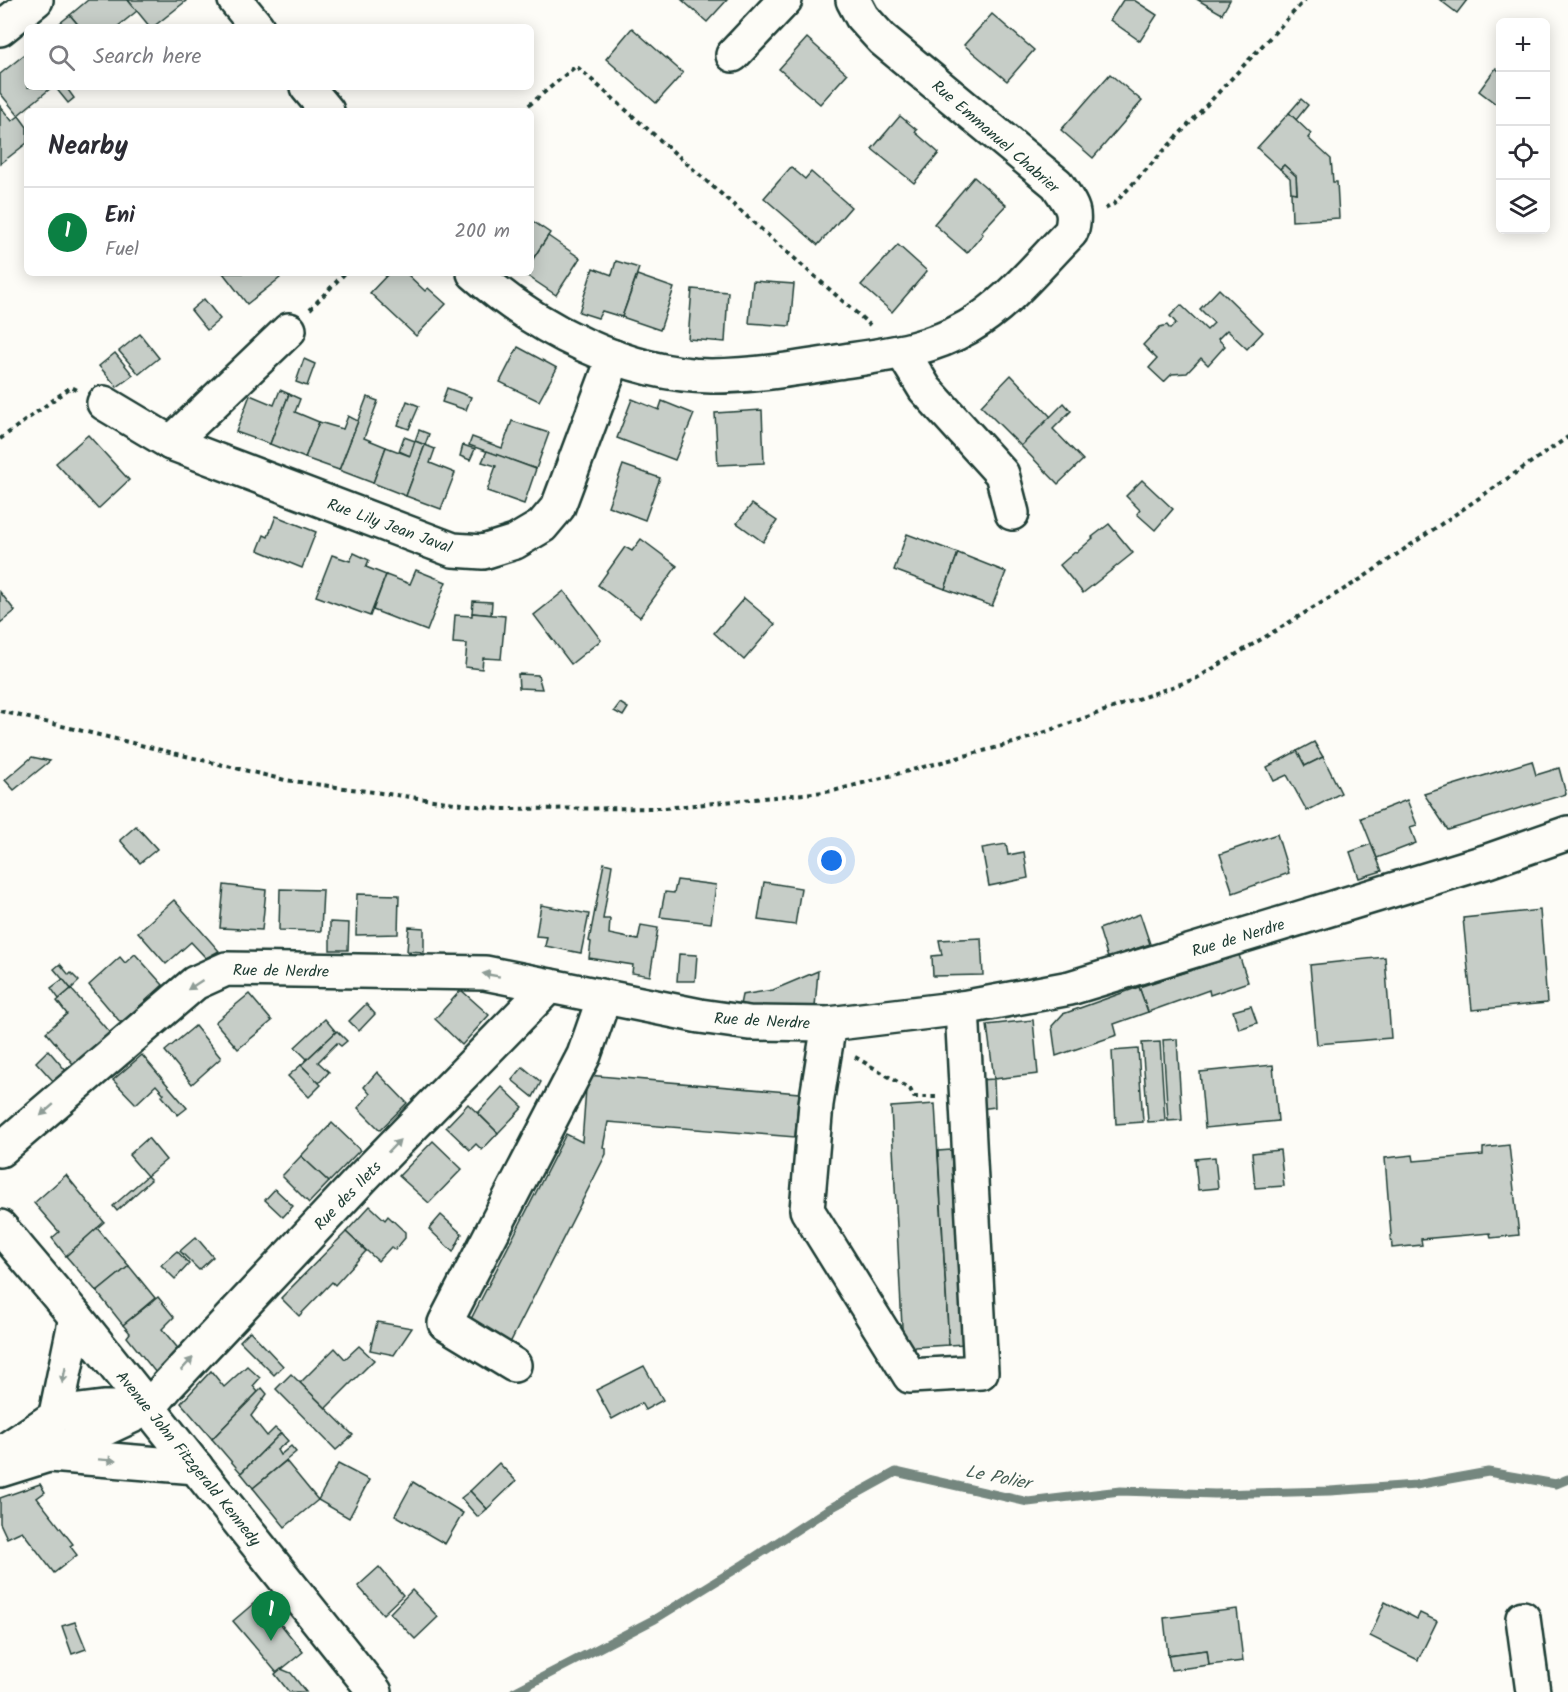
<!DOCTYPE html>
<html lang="en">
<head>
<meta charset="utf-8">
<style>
  body { margin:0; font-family:Kalam,sans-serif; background:#f7f7f7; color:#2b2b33 }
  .controls { position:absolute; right:18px; top:18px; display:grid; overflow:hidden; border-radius:9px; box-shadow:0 3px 15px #0003 }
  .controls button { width:54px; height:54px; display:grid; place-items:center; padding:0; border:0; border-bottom:2px solid #e1e1e2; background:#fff; color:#2b2b33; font:30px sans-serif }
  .you { position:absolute; left:832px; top:861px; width:21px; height:21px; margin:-15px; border:4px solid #fff; border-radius:50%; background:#1a73e8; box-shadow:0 0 0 9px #1a73e833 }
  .badge { display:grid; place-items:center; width:39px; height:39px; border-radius:50%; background:#0b8043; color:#fff; font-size:20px; font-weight:700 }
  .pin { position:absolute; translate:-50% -50px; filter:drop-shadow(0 2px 3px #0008) }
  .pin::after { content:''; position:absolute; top:32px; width:21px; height:18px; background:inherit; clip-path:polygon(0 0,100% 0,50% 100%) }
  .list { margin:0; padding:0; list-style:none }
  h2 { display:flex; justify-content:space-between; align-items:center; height:78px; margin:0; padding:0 24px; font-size:26px }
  h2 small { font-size:20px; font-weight:400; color:#7c7c81 }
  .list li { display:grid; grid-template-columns:39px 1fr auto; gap:18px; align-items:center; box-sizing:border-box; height:90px; padding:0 24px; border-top:2px solid #e1e1e2 }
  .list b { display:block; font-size:22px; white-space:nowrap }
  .list p { margin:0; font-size:20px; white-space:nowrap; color:#7c7c81 }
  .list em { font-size:20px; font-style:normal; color:#7c7c81 }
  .icon { flex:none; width:33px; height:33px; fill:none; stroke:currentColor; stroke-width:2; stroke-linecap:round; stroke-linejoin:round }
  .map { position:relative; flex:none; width:1568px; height:1692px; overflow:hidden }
  .search { position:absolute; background:#fff; box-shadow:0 3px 15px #0003; left:24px; top:24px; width:510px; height:66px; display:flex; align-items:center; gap:15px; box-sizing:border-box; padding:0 21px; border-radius:9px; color:#7c7c81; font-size:22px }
  .panel { position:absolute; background:#fff; box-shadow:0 3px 15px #0003; left:24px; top:108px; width:510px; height:168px; border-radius:9px }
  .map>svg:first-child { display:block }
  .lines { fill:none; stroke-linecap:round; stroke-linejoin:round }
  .stream { stroke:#75877f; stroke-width:9 }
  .building { fill:#c6cdc7; stroke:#1f3d34; stroke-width:1.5 }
  .minor-casing { stroke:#1f3d34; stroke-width:38 }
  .major-casing { stroke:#1f3d34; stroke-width:38 }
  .path { stroke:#1f3d34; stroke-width:4; stroke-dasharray:4.5 4.5; stroke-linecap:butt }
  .minor { stroke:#fdfcf7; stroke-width:33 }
  .major { stroke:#fdfcf7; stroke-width:33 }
  .oneway { fill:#8e9c96 }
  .labels { text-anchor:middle; stroke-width:4.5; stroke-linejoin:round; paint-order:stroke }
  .street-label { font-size:16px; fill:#1f3d34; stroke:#fdfcf7 }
  .water-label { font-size:18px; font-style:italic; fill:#435c53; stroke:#fdfcf7 }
</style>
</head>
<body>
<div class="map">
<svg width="1568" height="1692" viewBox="0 0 1568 1692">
  <rect width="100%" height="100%" fill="#fdfcf7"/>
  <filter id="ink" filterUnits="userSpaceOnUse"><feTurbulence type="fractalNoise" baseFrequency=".0167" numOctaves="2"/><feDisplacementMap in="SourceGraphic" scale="12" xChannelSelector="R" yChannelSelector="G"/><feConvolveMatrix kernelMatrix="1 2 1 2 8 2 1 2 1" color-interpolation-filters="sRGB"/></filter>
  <g filter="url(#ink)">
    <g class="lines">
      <polyline class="stream" points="514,1692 655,1619 744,1564 827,1510 896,1472 1028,1502 1120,1491 1215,1494 1330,1491 1416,1485 1488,1472 1556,1484 1568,1479"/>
    </g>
    <g class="building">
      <polygon points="88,0 128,0 137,11 117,27 80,27 70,15"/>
      <polygon points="128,0 185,0 186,1 153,27 150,27"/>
      <polygon points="682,0 727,0 707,22"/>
      <polygon points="1123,0 1134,0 1157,15 1140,41 1110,20"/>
      <polygon points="1198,0 1230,0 1222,14"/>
      <polygon points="1440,0 1467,0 1457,13"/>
      <polygon points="992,14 1034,50 1007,81 964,45"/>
      <polygon points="70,15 80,27 55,27"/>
      <polygon points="632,28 683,73 656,103 606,59"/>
      <polygon points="807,38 847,74 820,104 779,69"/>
      <polygon points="24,55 27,58 27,87 51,88 18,115 0,93 0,74"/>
      <polygon points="1496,68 1500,72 1500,107 1479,91"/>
      <polygon points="1110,74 1142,101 1093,158 1061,130"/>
      <polygon points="55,87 66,87 74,98 68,103"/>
      <polygon points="1301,99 1308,105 1296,120 1289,113"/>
      <polygon points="0,106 12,121 19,116 27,127 27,143 0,164"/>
      <polygon points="1289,113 1311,134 1308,138 1331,159 1333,182 1337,182 1339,218 1292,221 1291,192 1297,193 1296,176 1284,165 1280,169 1257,148"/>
      <polygon points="900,116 917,130 915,132 939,153 914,183 872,149"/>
      <polygon points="1284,165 1296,176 1297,193 1291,192 1290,178 1280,169"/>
      <polygon points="791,167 805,179 811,172 851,207 818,245 764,198"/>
      <polygon points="974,177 1006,205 981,232 983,234 967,253 934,224"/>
      <polygon points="531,220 550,233 531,262"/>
      <polygon points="548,236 580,258 556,295 523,273 531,273 531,262"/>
      <polygon points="898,245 927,271 892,312 861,285"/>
      <polygon points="616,261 639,268 622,317 602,311 598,318 579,312 593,268 612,275"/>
      <polygon points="223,273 276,273 280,278 247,304"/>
      <polygon points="389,273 406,273 425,291 428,288 446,304 416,336 370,293"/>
      <polygon points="637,275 674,288 660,330 622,317"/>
      <polygon points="753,281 794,284 790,326 749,323"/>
      <polygon points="692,289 728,292 725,342 688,339"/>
      <polygon points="1219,289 1263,332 1247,349 1227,330 1218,339 1225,346 1208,365 1201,358 1187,373 1172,374 1164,382 1149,368 1157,359 1143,345 1160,327 1167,325 1170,329 1176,323 1170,316 1181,305 1207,330 1214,323 1200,309"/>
      <polygon points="204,299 220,319 207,330 191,310"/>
      <polygon points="140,334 159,358 139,374 119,351"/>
      <polygon points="518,347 557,368 539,401 500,382"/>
      <polygon points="115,353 133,375 117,387 99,366"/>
      <polygon points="304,359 315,364 307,386 296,382"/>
      <polygon points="1011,375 1051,417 1021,446 981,406"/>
      <polygon points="447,388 471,397 466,410 442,402"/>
      <polygon points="280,390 289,394 270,444 236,432 250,395 274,405"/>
      <polygon points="289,394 300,399 295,412 319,422 305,458 270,444"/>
      <polygon points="367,397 378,401 364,438 386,447 373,483 339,470"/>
      <polygon points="632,399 659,410 662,401 694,414 675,460 617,438"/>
      <polygon points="407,401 419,406 409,429 398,425"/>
      <polygon points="1064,403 1071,411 1053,429 1083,460 1058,484 1021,446"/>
      <polygon points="762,410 764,463 718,465 715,413"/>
      <polygon points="348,416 358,421 339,470 305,458 319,422 343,429"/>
      <polygon points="512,421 549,433 536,469 469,445 472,437 502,448"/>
      <polygon points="419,430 429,434 425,445 415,441"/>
      <polygon points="88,435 129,480 98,509 56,463"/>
      <polygon points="404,437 415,441 410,456 399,451"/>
      <polygon points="415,441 425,445 406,496 373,483 386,447 410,456"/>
      <polygon points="425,445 435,449 430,463 455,473 441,509 406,496"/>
      <polygon points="463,445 475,449 470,460 460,456"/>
      <polygon points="487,451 536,469 524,504 487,491 496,466 482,462"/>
      <polygon points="623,465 660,478 645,520 608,506"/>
      <polygon points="1142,480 1173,509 1155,530 1137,514 1140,510 1126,496"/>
      <polygon points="752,504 777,521 763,542 737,523"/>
      <polygon points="276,516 316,532 302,568 258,550 264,535 268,537"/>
      <polygon points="1109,524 1133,553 1083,593 1060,565 1075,552 1076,553 1093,538 1092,537"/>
      <polygon points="907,534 958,553 945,589 894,570"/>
      <polygon points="641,539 677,566 640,617 598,585 625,547 632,551"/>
      <polygon points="354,553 369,560 366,567 386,575 370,616 316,596 332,555 350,561"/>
      <polygon points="958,553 1006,572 992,606 945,589"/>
      <polygon points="416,570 446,582 427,631 373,610 386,575 410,584"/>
      <polygon points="564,591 601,640 571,664 534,615"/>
      <polygon points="0,592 15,611 0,623"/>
      <polygon points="744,598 775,624 744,660 714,633"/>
      <polygon points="473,601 492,602 491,615 472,613"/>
      <polygon points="472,613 505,616 501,659 483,658 482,669 465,667 467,644 453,643 455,615 472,616"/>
      <polygon points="518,674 538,675 542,689 519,688"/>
      <polygon points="620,703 628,708 623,716 614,711"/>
      <polygon points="1314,742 1323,757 1305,766 1297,751"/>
      <polygon points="1297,751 1305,766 1323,757 1341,793 1307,811 1287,775 1274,781 1267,767"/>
      <polygon points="32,757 50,761 14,790 5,780"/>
      <polygon points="1532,761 1536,775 1559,768 1566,794 1448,830 1424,794"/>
      <polygon points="1407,800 1417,825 1410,827 1416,843 1377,858 1361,818"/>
      <polygon points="136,826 157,849 140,863 120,840"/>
      <polygon points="1277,834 1289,873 1233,893 1220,854"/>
      <polygon points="1006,844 1008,855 1024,852 1028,878 989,886 982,848"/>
      <polygon points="1371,844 1382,871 1359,878 1350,852"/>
      <polygon points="604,863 612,865 603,919 610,919 609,934 638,940 641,925 658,928 650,976 632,973 633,965 589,958 591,942 589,941"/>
      <polygon points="677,880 716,885 711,923 660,917 665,892 674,893"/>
      <polygon points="764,882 801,888 795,925 758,920"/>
      <polygon points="224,885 266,890 262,930 220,928"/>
      <polygon points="280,889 323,890 321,931 279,930"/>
      <polygon points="357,894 399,895 398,934 356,935"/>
      <polygon points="174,900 219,951 206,958 191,942 166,964 138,932"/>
      <polygon points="541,905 589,914 581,953 545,946 547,937 536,936"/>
      <polygon points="1540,910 1547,1003 1472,1010 1463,918"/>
      <polygon points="1140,914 1150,944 1108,958 1099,929"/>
      <polygon points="330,922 349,923 348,950 330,950"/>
      <polygon points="409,927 424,928 424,952 407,951"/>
      <polygon points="981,938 983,975 933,976 932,956 942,955 939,940"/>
      <polygon points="135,954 163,985 121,1023 89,985 120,957 125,963"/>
      <polygon points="679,954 697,955 695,981 677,981"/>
      <polygon points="1239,955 1248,982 1210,995 1209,990 1148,1012 1139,987"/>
      <polygon points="1385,957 1391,1038 1317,1044 1310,965"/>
      <polygon points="60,964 69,975 71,973 79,981 71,989 54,969"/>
      <polygon points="818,971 815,1007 761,1008 740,1005 742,995 773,990"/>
      <polygon points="63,979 71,989 59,999 51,988"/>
      <polygon points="1139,987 1148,1012 1114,1024 1117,1035 1056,1056 1052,1026 1063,1014"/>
      <polygon points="71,989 110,1033 74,1065 46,1032 67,1014 57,1001"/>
      <polygon points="461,990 489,1015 462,1045 435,1019"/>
      <polygon points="249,994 272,1021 238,1049 215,1022"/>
      <polygon points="366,1004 375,1014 359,1031 349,1021"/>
      <polygon points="1251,1006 1257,1023 1239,1029 1233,1011"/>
      <polygon points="325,1019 336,1032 307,1059 295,1047"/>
      <polygon points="1033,1020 1038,1074 994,1079 995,1107 979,1109 977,1080 994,1079 987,1025"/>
      <polygon points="195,1026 221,1058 192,1084 165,1051"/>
      <polygon points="337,1031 347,1041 341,1046 337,1043 318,1062 329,1072 319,1083 301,1065"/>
      <polygon points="1177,1039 1182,1120 1168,1121 1163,1040"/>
      <polygon points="1160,1042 1165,1121 1148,1122 1142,1043"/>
      <polygon points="1138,1049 1143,1122 1116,1124 1112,1051"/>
      <polygon points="48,1050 67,1072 55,1083 36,1062"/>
      <polygon points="142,1055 187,1108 178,1115 162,1096 164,1094 156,1085 136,1104 113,1080"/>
      <polygon points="301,1065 321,1085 309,1097 288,1076"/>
      <polygon points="1273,1065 1278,1121 1205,1128 1200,1072"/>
      <polygon points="523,1067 541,1082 533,1097 512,1080"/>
      <polygon points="377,1072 407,1103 380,1130 358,1108 370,1094 364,1087"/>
      <polygon points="587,1075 799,1093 795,1137 608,1122 603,1147 606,1148 606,1154 510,1343 469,1323 566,1134 582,1142"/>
      <polygon points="502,1087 523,1107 498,1133 478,1113"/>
      <polygon points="468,1104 498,1133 482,1150 476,1144 470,1150 446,1127"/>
      <polygon points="935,1104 949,1345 915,1347 915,1350 908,1350 903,1347 891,1107"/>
      <polygon points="332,1123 360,1150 329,1182 301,1156"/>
      <polygon points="148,1138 166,1160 147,1176 129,1155"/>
      <polygon points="433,1141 462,1169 429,1203 399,1176"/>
      <polygon points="1509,1145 1519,1235 1491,1238 1490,1233 1421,1239 1422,1245 1392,1248 1385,1158 1413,1155 1414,1161 1483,1155 1483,1148"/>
      <polygon points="951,1150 964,1344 949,1345 938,1151"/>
      <polygon points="1280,1150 1284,1186 1255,1188 1252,1153"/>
      <polygon points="301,1156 329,1182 309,1203 282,1176"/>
      <polygon points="1215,1157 1218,1188 1198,1190 1195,1159"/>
      <polygon points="66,1175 104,1222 66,1256 52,1238 59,1232 34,1203"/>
      <polygon points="147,1176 151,1180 117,1211 113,1206"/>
      <polygon points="275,1189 293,1206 283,1217 265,1200"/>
      <polygon points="370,1206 385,1220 388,1216 405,1232 405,1238 395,1250 391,1247 378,1261 346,1232"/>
      <polygon points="441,1215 462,1234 453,1252 429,1229"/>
      <polygon points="97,1228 129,1266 97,1292 66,1256"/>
      <polygon points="346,1232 366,1251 335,1285 332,1282 299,1316 281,1298"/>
      <polygon points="196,1237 213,1257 199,1270 180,1251"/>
      <polygon points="177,1251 189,1264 175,1279 161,1265"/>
      <polygon points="129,1266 155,1298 123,1325 97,1292"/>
      <polygon points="158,1297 174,1317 162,1329 181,1352 156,1373 127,1337 130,1333 123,1325"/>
      <polygon points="377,1322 412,1328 394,1355 370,1350"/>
      <polygon points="250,1331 283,1366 274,1375 240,1341"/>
      <polygon points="359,1346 374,1360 326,1408 300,1383 335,1348 345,1359"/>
      <polygon points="247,1366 260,1378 253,1386 258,1392 212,1439 181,1403 211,1371 224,1387"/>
      <polygon points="644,1366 663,1400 645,1410 641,1403 612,1419 596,1390"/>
      <polygon points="291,1374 353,1435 336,1450 276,1389"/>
      <polygon points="262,1388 267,1394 251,1416 267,1436 275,1428 281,1433 241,1473 212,1439"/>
      <polygon points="281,1433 288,1441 277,1450 280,1455 291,1446 296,1452 253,1488 241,1473"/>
      <polygon points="286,1461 318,1500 285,1527 253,1488"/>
      <polygon points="499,1463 516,1481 487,1509 470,1491"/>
      <polygon points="338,1464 369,1480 349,1518 318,1500"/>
      <polygon points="413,1482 463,1513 445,1544 395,1515"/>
      <polygon points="40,1484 45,1492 37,1498 73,1544 70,1546 77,1555 54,1573 22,1531 7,1538 0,1523 0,1498"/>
      <polygon points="470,1491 487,1509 478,1517 461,1498"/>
      <polygon points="379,1567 403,1595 383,1614 358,1586"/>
      <polygon points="412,1590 438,1617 415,1639 390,1613"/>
      <polygon points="260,1598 303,1652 277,1673 233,1621"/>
      <polygon points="1385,1602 1417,1619 1420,1613 1437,1621 1418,1660 1370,1636"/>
      <polygon points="1237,1609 1243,1661 1209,1665 1207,1650 1168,1655 1164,1618"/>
      <polygon points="75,1622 86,1649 72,1654 62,1626"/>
      <polygon points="1207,1650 1209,1665 1171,1670 1168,1655"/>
      <polygon points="281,1669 291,1673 306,1692 289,1692 275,1674"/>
    </g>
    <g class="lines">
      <defs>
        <g id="minor">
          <polyline points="235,0 257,27"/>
          <polyline points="0,29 36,0"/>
          <polyline points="733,55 785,0"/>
          <polyline points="307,87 327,111"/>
          <path d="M474 273C536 328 626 375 711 376 753 376 795 369 837 362 883 355 927 351 968 327 1008 304 1039 264 1071 232 1078 209 1069 203 1057 184L882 39 862 17 853 0"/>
          <polyline points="903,353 925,389 1002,474 1012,513"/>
          <polyline points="104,403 171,443 453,550 483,552 515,542 542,526 558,507 614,357"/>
          <polyline points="171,443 289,330"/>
          <polyline points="829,1024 816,1104 807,1210 910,1376 981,1372 962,1008"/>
          <polyline points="0,1150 195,983 226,969 485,973 700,1016 749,1023 829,1024 962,1008 1070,988 1488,861 1568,833"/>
          <polyline points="514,1365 445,1323 584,1055 604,998"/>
          <polyline points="56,1414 103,1408 138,1408"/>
          <polyline points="0,1454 52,1419 56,1414 76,1317"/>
          <polyline points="50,1455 196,1467"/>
          <polyline points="0,1470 48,1455 149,1408 167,1386 363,1177 549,986"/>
          <polyline points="1523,1618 1533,1692"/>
        </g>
        <polyline id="major" points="0,1227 76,1317 375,1692"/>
      </defs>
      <use href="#minor" class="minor-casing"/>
      <use href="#major" class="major-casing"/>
      <g class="path">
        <polyline points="522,111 576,66 870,325"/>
        <polyline points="1105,209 1114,204 1305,0"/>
        <polyline points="310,309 345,273"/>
        <polyline points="0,439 71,387 77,390"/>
        <polyline points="0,711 285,780 499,809 665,808 833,791 1017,742 1197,678 1361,579 1568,437"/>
        <polyline points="855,1057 910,1089 914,1097 936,1097"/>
      </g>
      <use href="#minor" class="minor"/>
      <use href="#major" class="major"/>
    </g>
    <defs><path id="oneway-solid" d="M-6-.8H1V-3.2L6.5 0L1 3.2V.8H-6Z" transform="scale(1.5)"/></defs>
    <g class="oneway">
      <use href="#oneway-solid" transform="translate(491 975) rotate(-170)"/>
      <use href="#oneway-solid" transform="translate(195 985) rotate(147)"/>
      <use href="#oneway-solid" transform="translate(47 1110) rotate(139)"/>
      <use href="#oneway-solid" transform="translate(394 1146) rotate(-46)"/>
      <use href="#oneway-solid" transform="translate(187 1364) rotate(-47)"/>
      <use href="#oneway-solid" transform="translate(64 1375) rotate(102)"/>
      <use href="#oneway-solid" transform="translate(107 1460) rotate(4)"/>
    </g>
  </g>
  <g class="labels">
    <g class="street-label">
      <text transform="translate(996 136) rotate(41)" y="6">Rue Emmanuel Chabrier</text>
      <text transform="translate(390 525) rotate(20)" y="6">Rue Lily Jean Javal</text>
      <text transform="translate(1238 937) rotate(-17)" y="6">Rue de Nerdre</text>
      <text transform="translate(281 970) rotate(1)" y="6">Rue de Nerdre</text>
      <text transform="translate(762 1020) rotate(3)" y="6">Rue de Nerdre</text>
      <text transform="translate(347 1195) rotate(-46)" y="6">Rue des Ilets</text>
      <text transform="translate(189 1458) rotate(51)" y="6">Avenue John Fitzgerald Kennedy</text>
    </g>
    <g class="water-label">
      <text transform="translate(998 1477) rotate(11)" y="6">Le Polier</text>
    </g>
  </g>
</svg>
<div class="controls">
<button>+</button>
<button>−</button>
<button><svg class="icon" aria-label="locate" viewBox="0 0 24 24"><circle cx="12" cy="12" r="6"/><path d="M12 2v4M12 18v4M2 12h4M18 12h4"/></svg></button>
<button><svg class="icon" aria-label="layers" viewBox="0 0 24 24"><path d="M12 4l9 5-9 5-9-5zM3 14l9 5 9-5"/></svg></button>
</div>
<div class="you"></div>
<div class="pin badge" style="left:271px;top:1641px">1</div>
<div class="search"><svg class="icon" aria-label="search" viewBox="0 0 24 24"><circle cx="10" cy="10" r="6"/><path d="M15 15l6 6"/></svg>Search here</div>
<section class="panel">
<h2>Nearby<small></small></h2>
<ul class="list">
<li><span class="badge">1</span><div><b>Eni</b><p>Fuel</p></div><em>200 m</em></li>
</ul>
</section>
</div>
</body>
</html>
